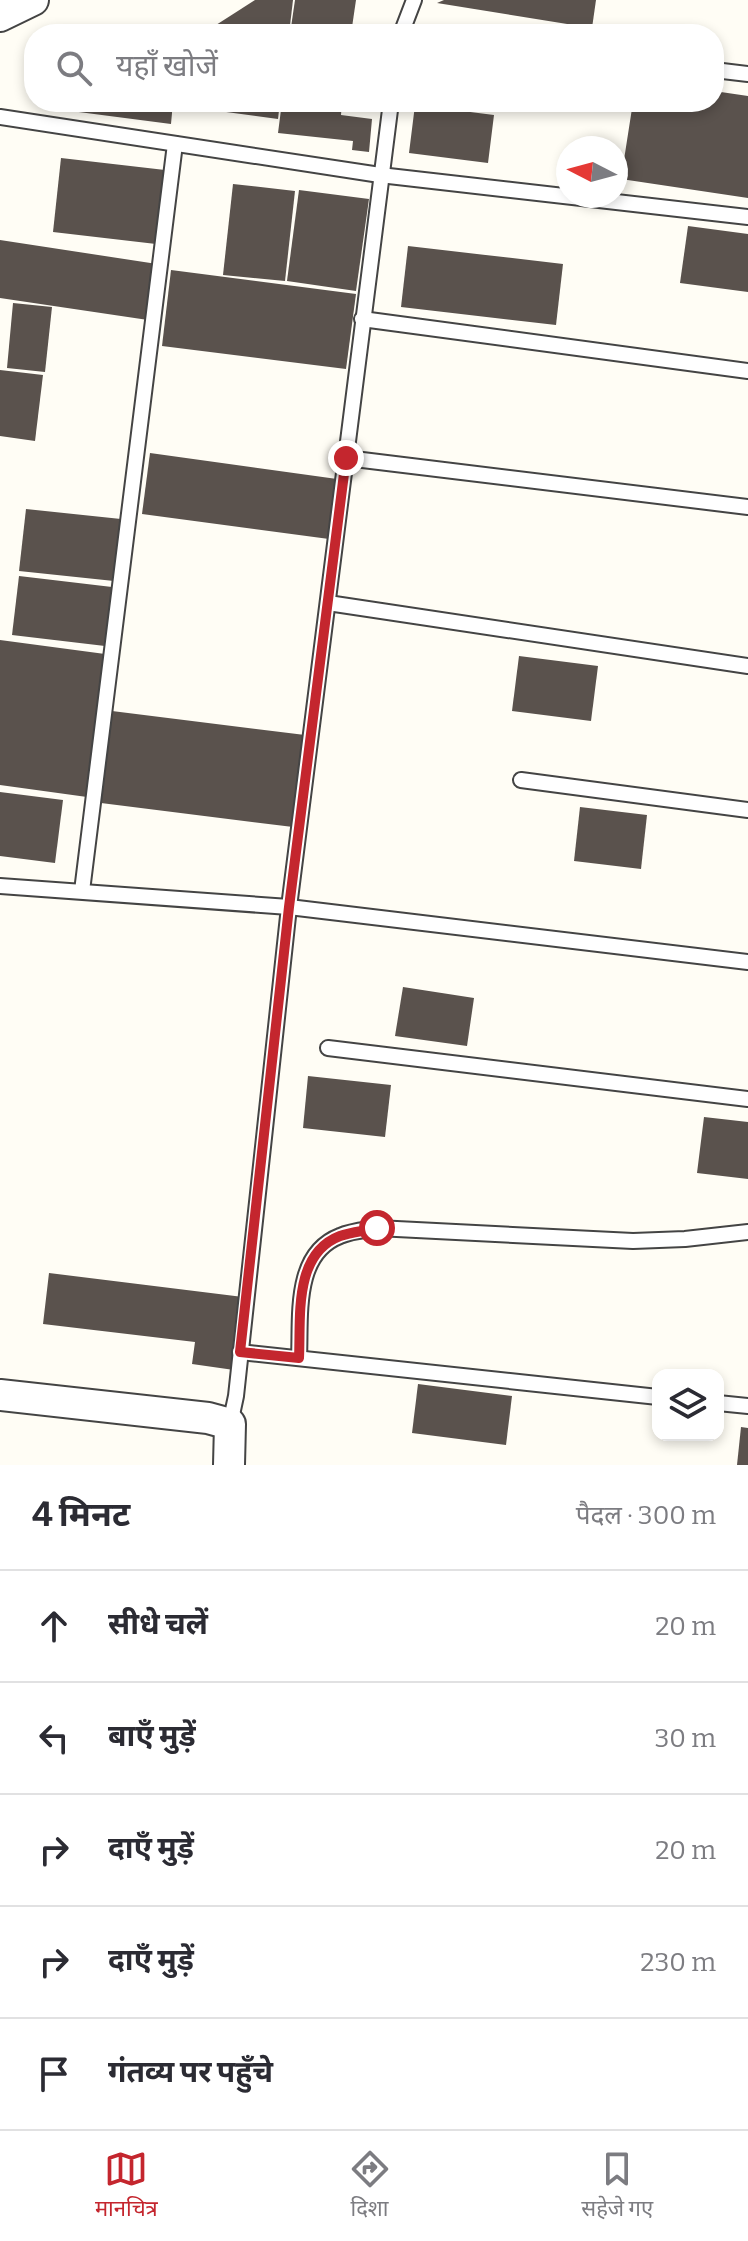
<!DOCTYPE html>
<html lang="hi">
<head>
<meta charset="utf-8">
<style>
  body { margin:0; font-family:Bitter,"Noto Sans Devanagari",serif; background:#f2f2f3; color:#2b2b33 }
  .controls { position:absolute; right:24px; bottom:24px; display:grid; overflow:hidden; border-radius:16px; box-shadow:0 4px 12px #0003 }
  .controls button { width:72px; height:72px; display:grid; place-items:center; padding:0; border:0; border-bottom:2px solid #e1e1e2; background:#fff; color:#2b2b33; font:40px sans-serif }
  .compass { position:absolute; left:556px; top:136px; width:72px; height:72px; border-radius:50%; background:#fff; box-shadow:0 4px 12px #0003; rotate:276deg }
  .stop { position:absolute; width:24px; height:24px; margin:-18px; border:6px solid #c4262e; border-radius:50%; background:#fff }
  .stop.end { background:#c4262e; border-color:#fff; box-shadow:0 2px 8px #0008 }
  .list { margin:0; padding:0; list-style:none }
  h2 { display:flex; justify-content:space-between; align-items:center; height:104px; margin:0; padding:0 32px; font-size:34px }
  h2 small { font-size:26px; font-weight:400; color:#7c7c81 }
  .list li { display:grid; grid-template-columns:52px 1fr auto; gap:24px; align-items:center; box-sizing:border-box; height:112px; padding:0 32px; border-top:2px solid #e1e1e2 }
  .list b { display:block; font-size:30px; white-space:nowrap }
  .list em { font-size:26px; font-style:normal; color:#7c7c81 }
  .icon { flex:none; width:44px; height:44px; fill:none; stroke:currentColor; stroke-width:2; stroke-linecap:round; stroke-linejoin:round }
  .map { position:relative; flex:none; width:748px; height:1465px; overflow:hidden }
  .search { position:absolute; background:#fff; box-shadow:0 4px 12px #0003; left:24px; right:24px; top:24px; height:88px; display:flex; align-items:center; gap:20px; box-sizing:border-box; padding:0 28px; border-radius:32px; color:#7c7c81; font-size:30px }
  .sheet { height:664px; background:#fff }
  nav { display:flex; justify-content:space-around; align-items:center; box-sizing:border-box; height:112px; border-top:2px solid #e1e1e2; background:#fff; font-size:22px; color:#7c7c81 }
  nav a { display:grid; justify-items:center; gap:4px }
  nav .on { color:#c4262e }
  .map>svg:first-child { display:block }
  .building { fill:#5a524d }
  .lines { fill:none; stroke-linecap:round; stroke-linejoin:round }
  .service-casing { stroke:#444; stroke-width:18 }
  .minor-casing { stroke:#444; stroke-width:34 }
  .service { stroke:#fff; stroke-width:14 }
  .minor { stroke:#fff; stroke-width:30 }
  .route { stroke:#c4262e; stroke-width:10 }
</style>
</head>
<body>
<div class="map">
<svg width="748" height="1465" viewBox="0 0 748 1465">
  <rect width="100%" height="100%" fill="#fffdf5"/>
  <g class="building">
    <polygon points="255,0 293,0 289,34 202,34"/>
    <polygon points="295,0 356,0 351,34 290,34"/>
    <polygon points="444,0 596,0 592,28 437,3"/>
    <polygon points="714,91 748,96 748,198 621,179 633,102 714,102"/>
    <polygon points="68,102 173,102 171,124 71,111"/>
    <polygon points="175,102 280,102 278,119 174,105"/>
    <polygon points="282,102 342,102 341,115 372,119 369,152 352,150 353,141 278,133"/>
    <polygon points="428,102 499,102 498,112"/>
    <polygon points="415,105 494,115 488,163 409,153"/>
    <polygon points="61,158 165,170 156,244 53,232"/>
    <polygon points="233,184 295,191 285,281 223,275"/>
    <polygon points="299,190 369,199 356,291 287,281"/>
    <polygon points="688,226 748,234 748,292 680,283"/>
    <polygon points="0,240 157,264 148,320 0,298"/>
    <polygon points="408,246 563,264 556,325 401,307"/>
    <polygon points="171,270 356,294 346,369 162,346"/>
    <polygon points="13,303 52,307 45,372 7,368"/>
    <polygon points="0,370 43,375 35,441 0,436"/>
    <polygon points="150,453 337,479 329,539 142,514"/>
    <polygon points="26,509 121,519 114,581 19,571"/>
    <polygon points="19,576 112,587 105,646 12,635"/>
    <polygon points="0,640 105,654 87,797 0,785"/>
    <polygon points="519,656 598,666 591,721 512,711"/>
    <polygon points="112,711 305,735 293,827 101,803"/>
    <polygon points="0,792 63,800 55,863 0,856"/>
    <polygon points="580,807 647,815 641,869 574,861"/>
    <polygon points="403,987 474,998 467,1046 395,1036"/>
    <polygon points="308,1076 391,1085 385,1137 303,1128"/>
    <polygon points="704,1117 748,1122 748,1179 697,1173"/>
    <polygon points="49,1273 243,1297 234,1370 192,1364 195,1342 43,1324"/>
    <polygon points="418,1384 512,1396 506,1445 412,1433"/>
    <polygon points="741,1427 748,1428 748,1465 737,1465"/>
  </g>
  <g class="lines">
    <defs>
      <g id="service">
        <polyline points="401,34 414,0"/>
        <polyline points="714,70 748,74"/>
        <polyline points="0,117 380,175 748,217"/>
        <polyline points="362,319 748,371"/>
        <polyline points="346,458 748,507"/>
        <polyline points="328,603 748,666"/>
        <polyline points="521,780 748,810"/>
        <polyline points="0,886 289,907 748,962"/>
        <polyline points="82,891 175,144"/>
        <polyline points="328,1048 748,1099"/>
        <polyline points="240,1352 658,1397"/>
        <path d="M299 1358C301 1317 293 1254 340 1236 351 1231 365 1230 377 1228L633 1241 685 1239 748 1232"/>
        <polyline points="718,1403 748,1406"/>
        <polyline points="230,1424 236,1396 289,907 391,102"/>
      </g>
      <g id="minor">
        <polyline points="0,16 33,0"/>
        <polyline points="0,1395 208,1418 230,1424 229,1465"/>
      </g>
    </defs>
    <use href="#service" class="service-casing"/>
    <use href="#minor" class="minor-casing"/>
    <use href="#service" class="service"/>
    <use href="#minor" class="minor"/>
  </g>
  <g class="lines">
    <path class="route" d="M346 458 289 907 240 1352 299 1358C301 1317 293 1254 340 1236 351 1232 365 1231 377 1228"/>
  </g>
</svg>
<div class="controls">
<button><svg class="icon" aria-label="layers" viewBox="0 0 24 24"><path d="M12 4l9 5-9 5-9-5zM3 14l9 5 9-5"/></svg></button>
</div>
<svg class="compass" viewBox="-18 -18 36 36"><path d="M0-13l5 13h-10z" fill="#e53935"/><path d="M0 13l5-13h-10z" fill="#7c7c81"/></svg>
<div class="stop" style="left:377px;top:1228px"></div>
<div class="stop end" style="left:346px;top:458px"></div>
<div class="search"><svg class="icon" aria-label="search" viewBox="0 0 24 24"><circle cx="10" cy="10" r="6"/><path d="M15 15l6 6"/></svg>यहाँ खोजें</div>
</div>
<section class="sheet">
<h2>4 मिनट<small>पैदल · 300 m</small></h2>
<ul class="list">
<li><svg class="icon" aria-label="ahead" viewBox="0 0 24 24"><path d="M12 20V5M6 11l6-6 6 6"/></svg><div><b>सीधे चलें</b></div><em>20 m</em></li>
<li><svg class="icon" aria-label="left" viewBox="0 0 24 24"><path d="M17 20v-9H6M10 6l-5 5 5 5"/></svg><div><b>बाएँ मुड़ें</b></div><em>30 m</em></li>
<li><svg class="icon" aria-label="right" viewBox="0 0 24 24"><path d="M7 20v-9h11M14 6l5 5-5 5"/></svg><div><b>दाएँ मुड़ें</b></div><em>20 m</em></li>
<li><svg class="icon" aria-label="right" viewBox="0 0 24 24"><path d="M7 20v-9h11M14 6l5 5-5 5"/></svg><div><b>दाएँ मुड़ें</b></div><em>230 m</em></li>
<li><svg class="icon" aria-label="arrive" viewBox="0 0 24 24"><path d="M6 21V4h12l-3 4 3 4H6"/></svg><div><b>गंतव्य पर पहुँचे</b></div></li>
</ul>
</section>
<nav>
<a class="on"><svg class="icon" aria-label="map" viewBox="0 0 24 24"><path d="M3 6l6-2 6 2 6-2v14l-6 2-6-2-6 2zM9 4v14M15 6v14"/></svg>मानचित्र</a>
<a><svg class="icon" aria-label="directions" viewBox="0 0 24 24"><path d="M12 3l9 9-9 9-9-9zM9 14v-3h6M13 9l2 2-2 2"/></svg>दिशा</a>
<a><svg class="icon" aria-label="saved" viewBox="0 0 24 24"><path d="M7 4h10v16l-5-4-5 4z"/></svg>सहेजे गए</a>
</nav>
</body>
</html>
